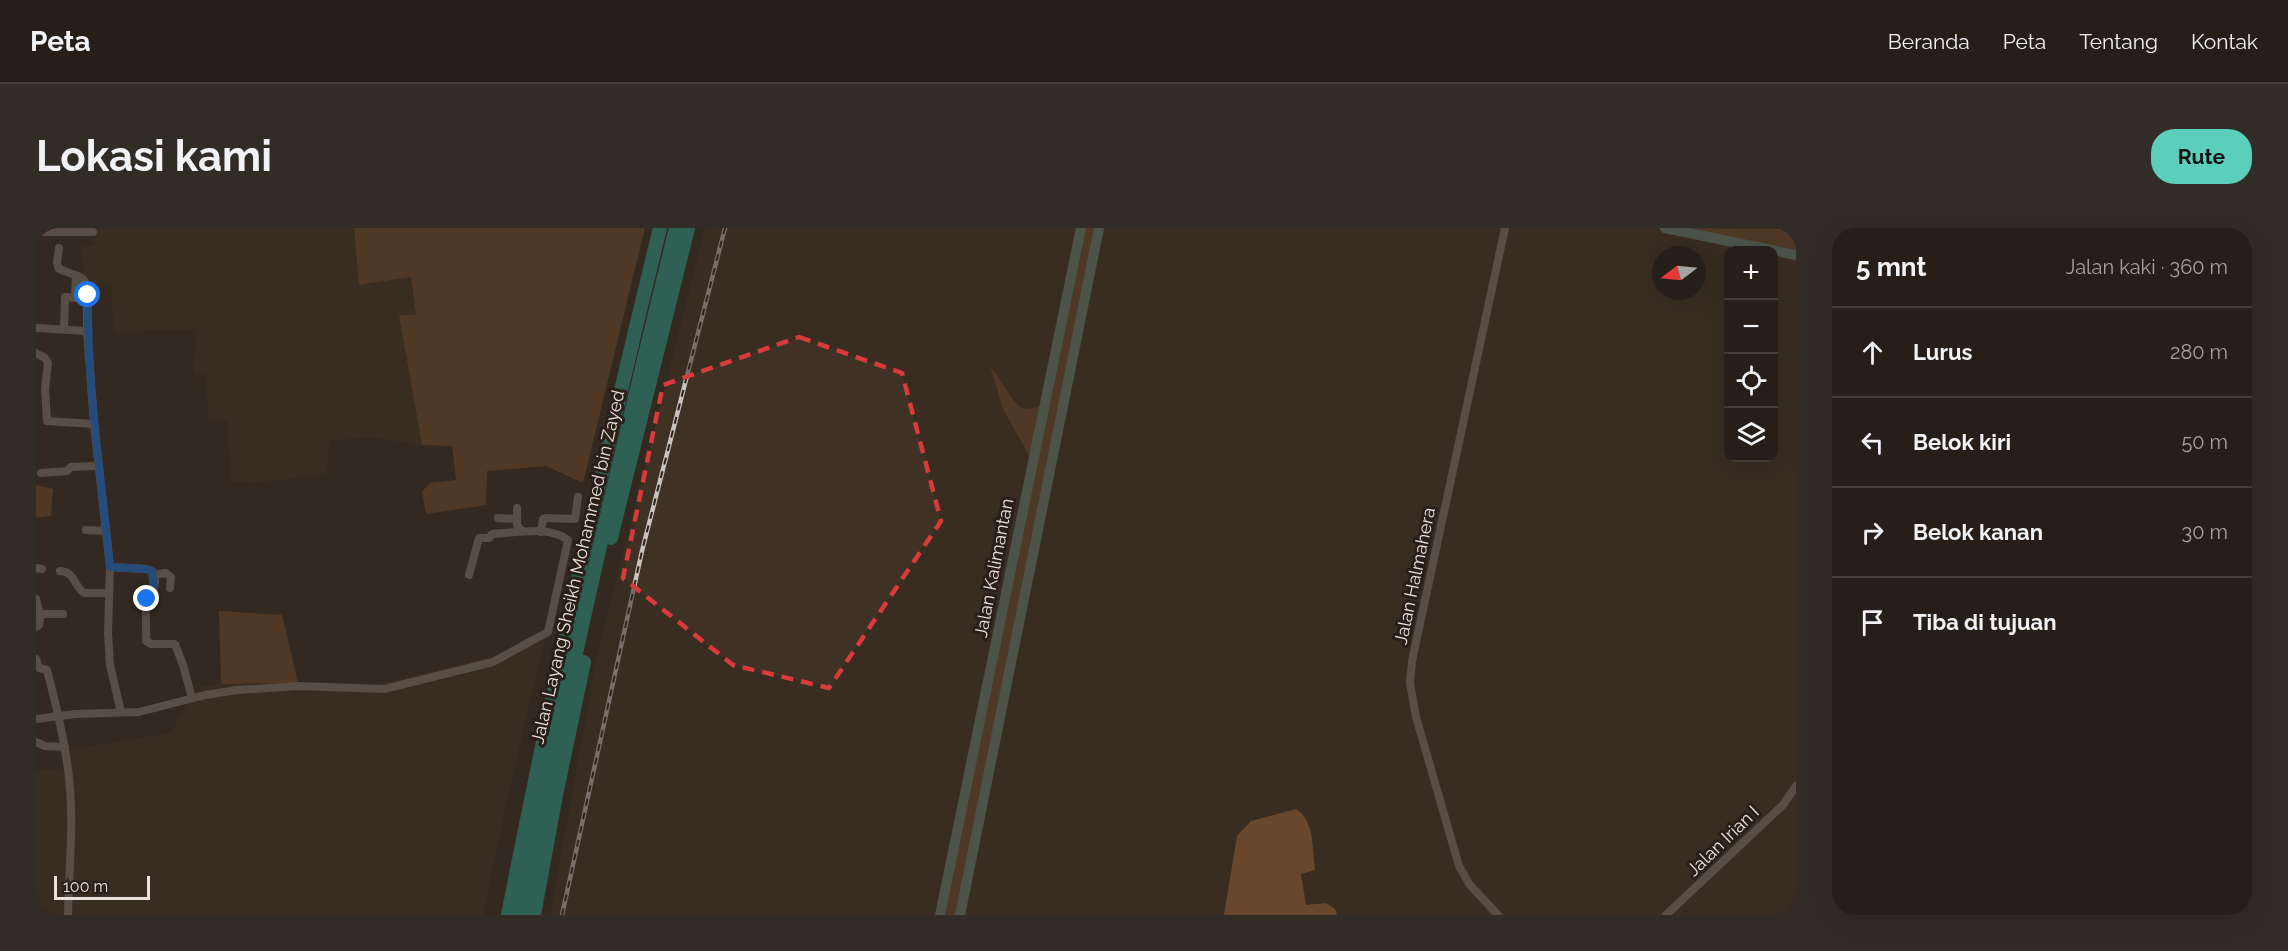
<!DOCTYPE html>
<html lang="id">
<head>
<meta charset="utf-8">
<style>
  body { margin:0; font-family:Raleway,sans-serif; background:#322c26; color:#f1f3f6 }
  .controls { position:absolute; right:18px; top:18px; display:grid; overflow:hidden; border-radius:12px; box-shadow:0 6px 24px #0002 }
  .controls button { width:54px; height:54px; display:grid; place-items:center; padding:0; border:0; border-bottom:2px solid #423d38; background:#261f19; color:#f1f3f6; font:30px sans-serif }
  .compass { position:absolute; left:1616px; top:18px; width:54px; height:54px; border-radius:50%; background:#261f19; box-shadow:0 6px 24px #0002; rotate:254deg }
  .scale { position:absolute; left:18px; bottom:15px; width:96px; box-sizing:border-box; padding-left:6px; border:3px solid #e9e2dd; border-top:0; font-size:16px; line-height:21px; white-space:nowrap; color:#e9e2dd; -webkit-text-stroke:4px #291f18; paint-order:stroke }
  .stop { position:absolute; width:18px; height:18px; margin:-14px; border:4px solid #1a73e8; border-radius:50%; background:#fff }
  .stop.end { background:#1a73e8; border-color:#fff; box-shadow:0 2px 6px #0008 }
  .list { margin:0; padding:0; list-style:none }
  h2 { display:flex; justify-content:space-between; align-items:center; height:78px; margin:0; padding:0 24px; font-size:26px }
  h2 small { font-size:20px; font-weight:400; color:#a4a2a2 }
  .list li { display:grid; grid-template-columns:39px 1fr auto; gap:18px; align-items:center; box-sizing:border-box; height:90px; padding:0 24px; border-top:2px solid #423d38 }
  .list b { display:block; font-size:22px; white-space:nowrap }
  .list em { font-size:20px; font-style:normal; color:#a4a2a2 }
  .icon { flex:none; width:33px; height:33px; fill:none; stroke:currentColor; stroke-width:2; stroke-linecap:round; stroke-linejoin:round }
  .map { position:relative; flex:none; width:1760px; height:687px; overflow:hidden; border-radius:24px }
  header { display:flex; align-items:center; gap:36px; box-sizing:border-box; height:84px; padding:0 30px; background:#261f19; border-bottom:2px solid #423d38 }
  header strong { font-size:28px }
  nav { display:flex; gap:33px; margin-inline-start:auto; font-size:21px }
  .intro { display:flex; align-items:center; justify-content:space-between; box-sizing:border-box; height:144px; padding:0 36px }
  h1 { margin:0; font-size:42px }
  .button { padding:15px 27px; border-radius:24px; background:#5bcebc; color:#111; font-size:21px; font-weight:700 }
  main { display:flex; gap:36px; padding:0 36px }
  aside { flex:1; background:#261f19; border-radius:24px; box-shadow:0 6px 24px #0002 }
  .map>svg:first-child { display:block }
  .built { fill:#403125; fill-rule:evenodd }
  .green { fill:#71492a }
  .water { fill:#a96b3c }
  .lines { fill:none; stroke-linecap:round; stroke-linejoin:round }
  .street { stroke:#877a71; stroke-width:8 }
  .secondary { stroke:#6c867b; stroke-width:10 }
  .highway { stroke:#2ca292; stroke-width:14 }
  .rail-casing { stroke:#cbc3be; stroke-width:4.5 }
  .rail { stroke:#291f18; stroke-width:2; stroke-dasharray:7; stroke-linecap:butt }
  .route { stroke:#1a73e8; stroke-width:8 }
  .marked { fill:none; stroke:#d83b3a; stroke-width:4.5; stroke-dasharray:12 8; stroke-linejoin:round }
  .labels { text-anchor:middle; stroke-width:6; stroke-linejoin:round; paint-order:stroke }
  .street-label { font-size:18px; fill:#e9e2dd; stroke:#291f18 }
</style>
</head>
<body>
<header>
<strong>Peta</strong>
<nav><a>Beranda</a><a>Peta</a><a>Tentang</a><a>Kontak</a></nav>
</header>
<div class="intro"><h1>Lokasi kami</h1><a class="button">Rute</a></div>
<main>
<div class="map">
<svg width="1760" height="687" viewBox="0 0 1760 687">
  <rect width="100%" height="100%" fill="#332921"/>
  <g class="built">
    <polygon points="59,0 318,0 323,57 375,49 380,86 363,89 386,217 333,209 294,213 290,246 218,255 195,254 191,191 173,191 169,146 157,147 161,101 78,104 75,55 50,55 45,19 59,17"/>
    <path d="M669 0H1760V687H514L561 429ZM1692 22H1738V230H1692ZM1625 27H1661V63H1625Z"/>
    <polygon points="510,406 470,576 447,687 0,687 0,542 29,541 27,523 134,505 164,459 185,456 262,455 331,459 454,429"/>
  </g>
  <g class="green">
    <polygon points="318,0 609,0 547,255 510,238 451,243 450,277 390,286 386,264 394,255 420,252 416,218 386,217 363,88 380,86 375,49 323,57"/>
    <path d="M1045 0H1063L924 687H904L996 233 967 181 954 137C959 145 965 153 970 161 982 180 986 187 1008 175Z"/>
    <polygon points="1629,0 1760,1 1760,27"/>
    <polygon points="0,257 17,261 15,288 0,290"/>
    <polygon points="183,383 246,387 262,455 185,456"/>
  </g>
  <path class="water" d="M1260 581C1279 593 1276 622 1279 642L1265 646 1270 677 1290 675 1299 681 1301 687H1188L1201 608 1215 593Z"/>
  <g class="lines">
    <g class="street">
      <polyline points="0,4 57,4"/>
      <polyline points="23,20 21,35 23,41 44,49 48,52 51,62 51,103 58,196 74,339 72,405 74,437 85,484"/>
      <polyline points="0,100 51,103"/>
      <polyline points="28,101 29,69 39,70 40,47"/>
      <polyline points="0,125 9,130 12,135 9,161 11,193 58,196"/>
      <polyline points="5,245 31,243 35,239 61,238"/>
      <polyline points="481,280 481,297 486,303"/>
      <polyline points="462,290 480,291"/>
      <polyline points="50,302 70,303"/>
      <polyline points="505,304 507,291 509,290 539,291 542,269"/>
      <path d="M74 339 110 341 116 343C123 358 117 359 112 370 108 378 111 403 110 413L115 416H139L147 437 156 470"/>
      <polyline points="0,340 6,341"/>
      <path d="M24 343C38 343 38 358 48 365H72"/>
      <polyline points="118,347 130,345 135,349 134,360"/>
      <polyline points="0,371 4,387"/>
      <polyline points="0,399 3,397 5,386 27,386"/>
      <path d="M0 431 3 440 11 442C20 477 29 513 33 550 38 595 33 641 32 687"/>
      <path d="M0 491 39 486 103 484 169 467 201 462 262 458 348 461 457 434 512 404 532 312C514 297 478 305 456 306L453 310H443L433 347"/>
      <polyline points="0,514 9,518 29,519"/>
      <polyline points="1462,687 1434,657 1423,638 1380,489 1374,455 1376,433 1469,0"/>
      <polyline points="1630,687 1747,577 1760,558"/>
    </g>
    <g class="secondary">
      <polyline points="1629,0 1760,27"/>
      <polyline points="1753,0 1760,1"/>
      <polyline points="904,687 1045,0"/>
      <polyline points="924,687 1063,0"/>
    </g>
    <g class="highway">
      <polyline points="575,310 652,0"/>
      <path d="M472 687C517 457 568 228 624 0"/>
      <path d="M486 687C530 456 584 228 640 0"/>
      <polyline points="498,687 520,567 548,434"/>
    </g>
    <defs>
      <polyline id="rail" points="526,687 606,323 689,0"/>
    </defs>
    <use href="#rail" class="rail-casing"/>
    <use href="#rail" class="rail"/>
  </g>
  <g class="lines">
    <path class="route" d="M52 67C51 158 65 248 74 339L110 341 116 343 118 362 111 371"/>
  </g>
  <path d="M0 0H1760V687H0ZM763 109 866 145 905 293 793 460 697 437 587 350 627 157Z" fill="#332921" fill-opacity=".55" fill-rule="evenodd"/>
  <path class="marked" d="M763 109 866 145 905 293 793 460 697 437 587 350 627 157Z"/>
  <g class="labels">
    <g class="street-label">
      <text transform="translate(542 339) rotate(-77)" y="6">Jalan Layang Sheikh Mohammed bin Zayed</text>
      <text transform="translate(958 340) rotate(-79)" y="6">Jalan Kalimantan</text>
      <text transform="translate(1379 348) rotate(-78)" y="6">Jalan Halmahera</text>
      <text transform="translate(1687 613) rotate(-44)" y="6">Jalan Irian I</text>
    </g>
  </g>
</svg>
<div class="controls">
<button>+</button>
<button>−</button>
<button><svg class="icon" aria-label="locate" viewBox="0 0 24 24"><circle cx="12" cy="12" r="6"/><path d="M12 2v4M12 18v4M2 12h4M18 12h4"/></svg></button>
<button><svg class="icon" aria-label="layers" viewBox="0 0 24 24"><path d="M12 4l9 5-9 5-9-5zM3 14l9 5 9-5"/></svg></button>
</div>
<svg class="compass" viewBox="-18 -18 36 36"><path d="M0-13l5 13h-10z" fill="#e53935"/><path d="M0 13l5-13h-10z" fill="#a4a2a2"/></svg>
<div class="scale">100 m</div>
<div class="stop" style="left:52px;top:67px"></div>
<div class="stop end" style="left:111px;top:371px"></div>
</div>
<aside>
<h2>5 mnt<small>Jalan kaki · 360 m</small></h2>
<ul class="list">
<li><svg class="icon" aria-label="ahead" viewBox="0 0 24 24"><path d="M12 20V5M6 11l6-6 6 6"/></svg><div><b>Lurus</b></div><em>280 m</em></li>
<li><svg class="icon" aria-label="left" viewBox="0 0 24 24"><path d="M17 20v-9H6M10 6l-5 5 5 5"/></svg><div><b>Belok kiri</b></div><em>50 m</em></li>
<li><svg class="icon" aria-label="right" viewBox="0 0 24 24"><path d="M7 20v-9h11M14 6l5 5-5 5"/></svg><div><b>Belok kanan</b></div><em>30 m</em></li>
<li><svg class="icon" aria-label="arrive" viewBox="0 0 24 24"><path d="M6 21V4h12l-3 4 3 4H6"/></svg><div><b>Tiba di tujuan</b></div></li>
</ul>
</aside>
</main>
</body>
</html>
